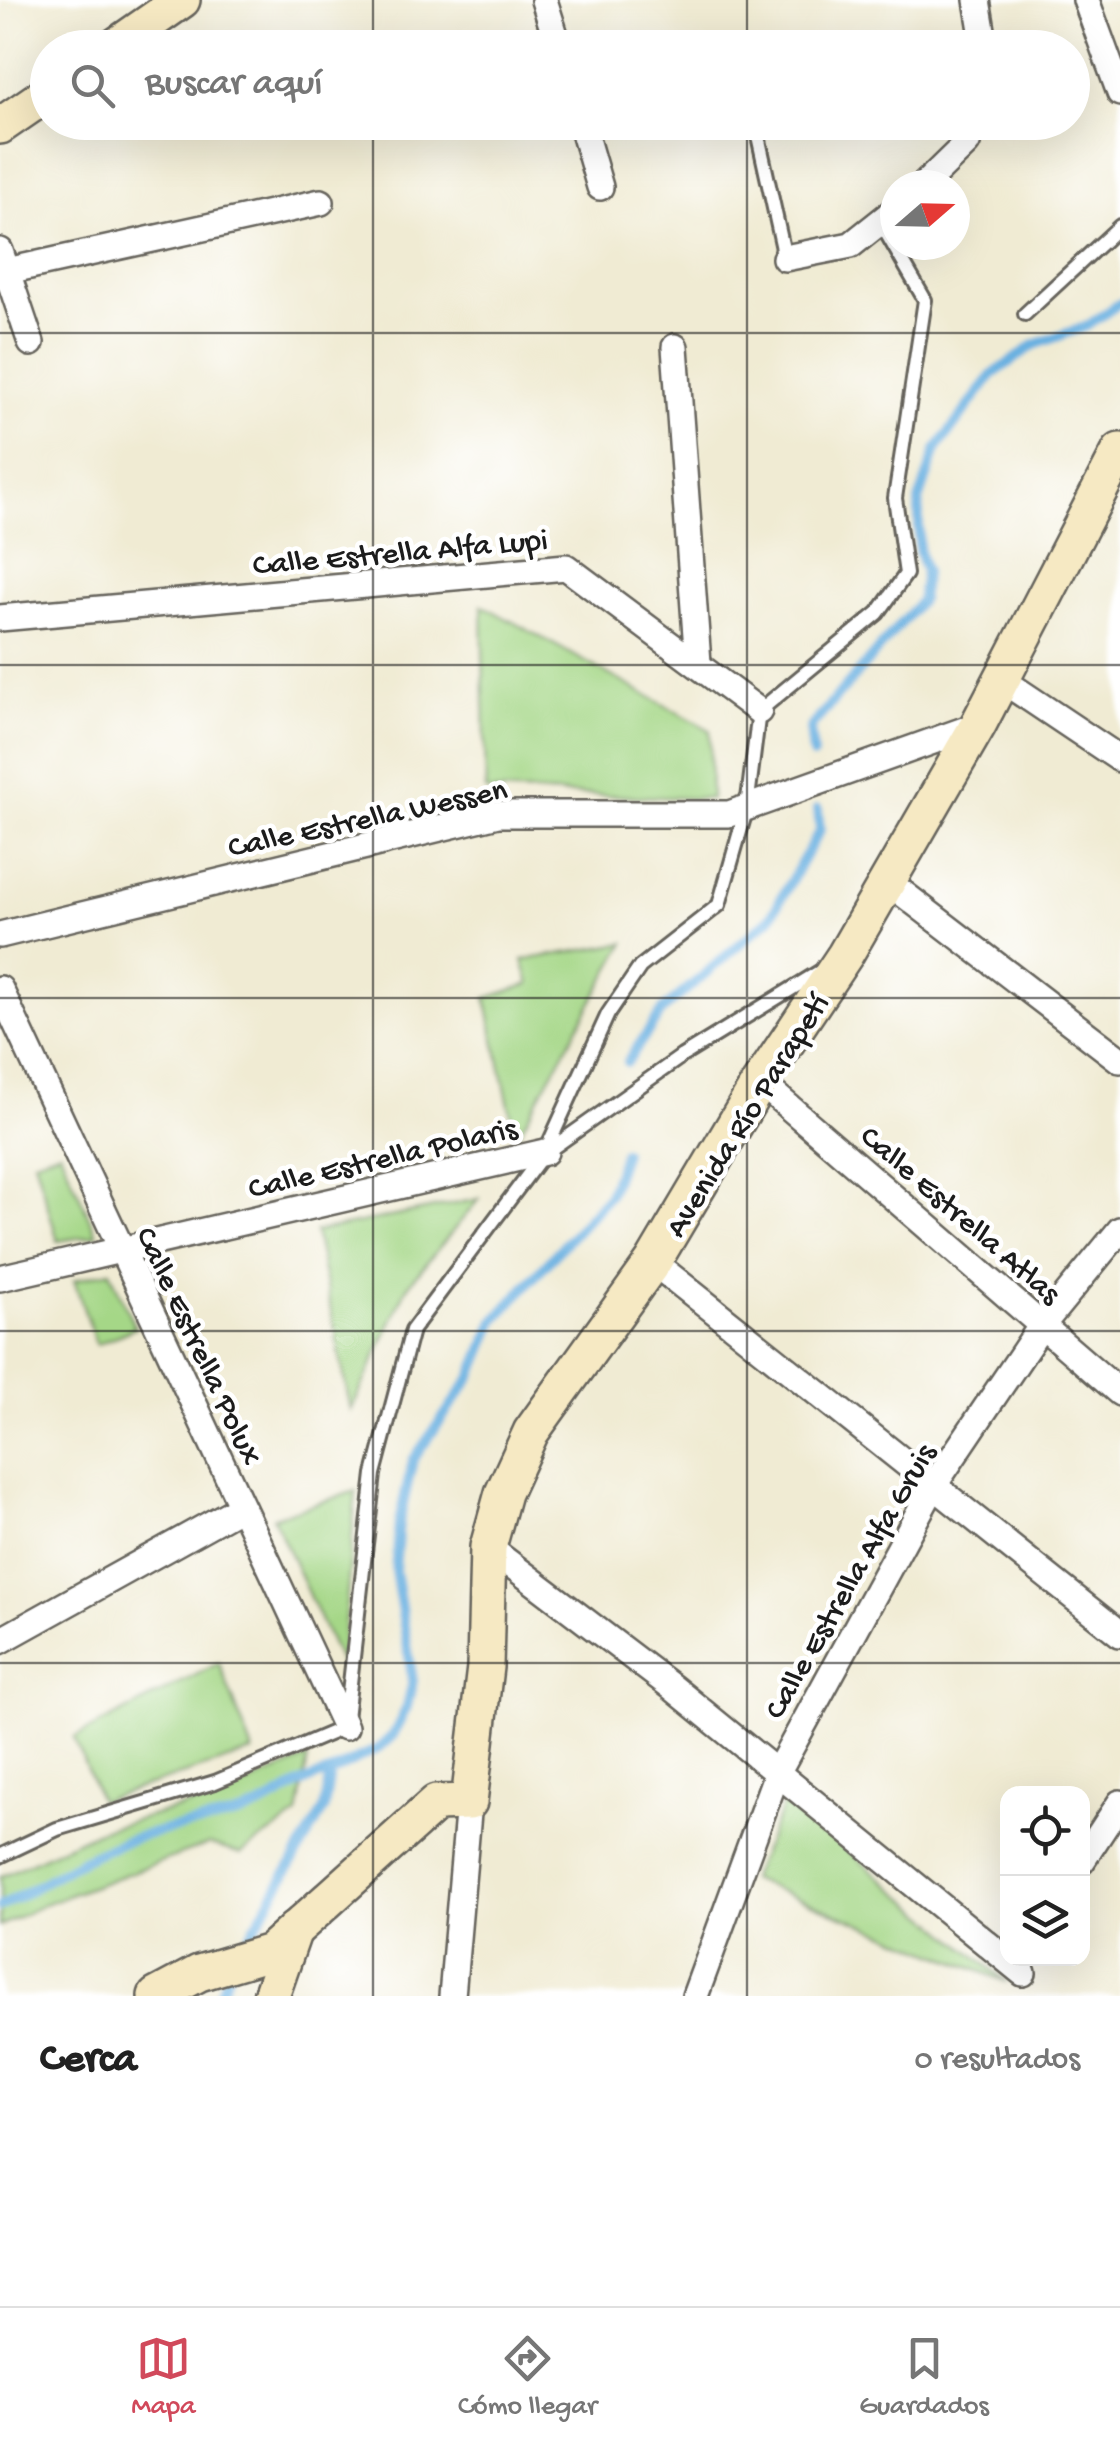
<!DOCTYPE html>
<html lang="es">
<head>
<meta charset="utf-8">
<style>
  body { margin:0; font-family:"Gochi Hand",sans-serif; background:#f2f2f2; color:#222 }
  .controls { position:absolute; right:30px; bottom:30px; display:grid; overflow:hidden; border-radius:20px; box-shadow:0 10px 40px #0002 }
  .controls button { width:90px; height:90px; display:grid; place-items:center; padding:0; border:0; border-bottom:2px solid #e0e0e0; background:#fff; color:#222; font:50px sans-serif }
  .compass { position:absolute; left:880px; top:170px; width:90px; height:90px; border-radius:50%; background:#fff; box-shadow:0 10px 40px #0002; rotate:70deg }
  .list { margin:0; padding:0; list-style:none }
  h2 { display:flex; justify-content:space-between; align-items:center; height:130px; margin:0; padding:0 40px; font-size:42px }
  h2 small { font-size:32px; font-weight:400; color:#767676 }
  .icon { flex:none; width:55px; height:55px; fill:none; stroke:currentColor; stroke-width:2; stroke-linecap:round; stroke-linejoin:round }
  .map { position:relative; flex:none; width:1120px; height:1996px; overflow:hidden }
  .search { position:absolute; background:#fff; box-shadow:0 10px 40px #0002; left:30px; right:30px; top:30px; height:110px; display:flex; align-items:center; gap:25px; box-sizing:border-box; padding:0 35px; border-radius:55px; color:#767676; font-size:38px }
  .sheet { height:310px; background:#fff }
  nav { display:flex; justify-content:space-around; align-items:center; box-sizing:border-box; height:140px; border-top:2px solid #e0e0e0; background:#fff; font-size:28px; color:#767676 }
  nav a { display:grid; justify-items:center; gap:5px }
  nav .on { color:#d1495b }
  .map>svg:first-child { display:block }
  .green { fill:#a5d787; stroke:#607a52; stroke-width:2.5 }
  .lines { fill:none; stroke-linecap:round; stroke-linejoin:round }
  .stream { stroke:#6ab1e1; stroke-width:10 }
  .lane-casing { stroke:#66645c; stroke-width:18 }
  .street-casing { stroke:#66645c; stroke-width:30 }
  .secondary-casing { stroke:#66645c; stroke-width:40 }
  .lane { stroke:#fff; stroke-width:12 }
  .street { stroke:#fff; stroke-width:25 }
  .secondary { stroke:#f6e9c3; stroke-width:35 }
  .grid { fill:none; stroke:#1c1c1c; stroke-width:2.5; stroke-opacity:0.55 }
  .labels { text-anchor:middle; stroke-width:9; stroke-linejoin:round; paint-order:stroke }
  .street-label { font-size:32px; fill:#1c1c1c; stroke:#fff }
</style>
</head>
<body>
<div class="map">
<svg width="1120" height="1996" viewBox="0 0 1120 1996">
  <rect width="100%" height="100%" fill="#fff"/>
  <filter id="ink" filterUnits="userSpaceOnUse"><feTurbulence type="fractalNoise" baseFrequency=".01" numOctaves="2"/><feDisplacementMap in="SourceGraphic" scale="20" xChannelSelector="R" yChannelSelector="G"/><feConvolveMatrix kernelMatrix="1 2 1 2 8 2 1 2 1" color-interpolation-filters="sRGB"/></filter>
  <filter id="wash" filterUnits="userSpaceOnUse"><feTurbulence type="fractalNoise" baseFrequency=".0048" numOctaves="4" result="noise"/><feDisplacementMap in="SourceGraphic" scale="40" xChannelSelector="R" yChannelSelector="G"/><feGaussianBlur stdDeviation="2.25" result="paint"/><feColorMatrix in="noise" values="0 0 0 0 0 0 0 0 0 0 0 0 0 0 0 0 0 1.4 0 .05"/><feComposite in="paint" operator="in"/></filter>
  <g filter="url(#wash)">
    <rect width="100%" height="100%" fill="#f0ebd3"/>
    <g class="green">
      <polygon points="482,605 710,730 711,799 486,791"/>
      <polygon points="625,943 516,1138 486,998 530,984 523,960"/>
      <polygon points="60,1151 97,1235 58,1241 34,1160"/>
      <polygon points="479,1199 407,1287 351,1411 315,1232"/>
      <polygon points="110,1271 135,1328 96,1345 74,1280"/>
      <polygon points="356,1491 341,1665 273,1517"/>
      <polygon points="219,1663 253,1752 100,1801 74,1738"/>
      <polygon points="308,1758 298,1815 241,1854 209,1844 47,1903 0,1926 0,1877 100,1830 216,1798"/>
      <polygon points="786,1799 1007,1982 750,1879"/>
    </g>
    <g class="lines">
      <g class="stream">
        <polyline points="813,755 810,728 921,600 925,571 919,550 919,501 936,450 992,375 1034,345 1087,326 1120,303"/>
        <polyline points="627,1062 663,1010 770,918 820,830 818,809"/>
        <path d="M0 1907C41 1885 84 1855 129 1840 165 1827 204 1825 241 1814 273 1805 296 1781 330 1773"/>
        <polyline points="241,1950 324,1809 330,1773 379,1748 393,1735 407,1707 413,1681 395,1571 399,1522 413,1460 472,1376 495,1320 609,1195 624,1152"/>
        <polyline points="219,1996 228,1974"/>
      </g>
    </g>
  </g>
  <g filter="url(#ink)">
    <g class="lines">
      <defs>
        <g id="lane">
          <polyline points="755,122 785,258"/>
          <polyline points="1025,314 1120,226"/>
          <polyline points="548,1151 682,1056 819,972"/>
          <polyline points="0,1856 57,1829 215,1782 345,1727 374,1474 412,1330 545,1152 608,1014 640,967 719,905 747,807 759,711 878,613 906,574 895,498 925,300 880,222"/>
        </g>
        <g id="street">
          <polyline points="544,0 559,48"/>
          <polyline points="977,0 985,48"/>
          <polyline points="1086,0 1120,93"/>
          <polyline points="581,122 600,187"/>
          <polyline points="924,185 967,143 975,122"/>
          <polyline points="0,251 31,343"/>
          <polyline points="785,258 851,245 895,210"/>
          <polyline points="7,271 321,202"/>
          <polyline points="675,347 698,663"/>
          <polyline points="0,618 566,567 759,711"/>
          <polyline points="999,678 1120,759"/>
          <polyline points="888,882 1120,1060"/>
          <polyline points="0,935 498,814 729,814 978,725"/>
          <polyline points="0,989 345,1727"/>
          <polyline points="760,1082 1120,1393"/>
          <polyline points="653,1262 1120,1634"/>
          <polyline points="0,1278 545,1152"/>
          <polyline points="488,1547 672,1687 1023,1973"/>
          <polyline points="0,1641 241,1507"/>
          <polyline points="1082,1861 1120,1803"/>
          <polyline points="452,1996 469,1802"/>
          <polyline points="695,1996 777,1773 934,1485 1042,1325 1120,1230"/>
        </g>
        <g id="secondary">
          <polyline points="113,48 182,0"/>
          <polyline points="0,126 48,93"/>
          <polyline points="156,1996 199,1973 270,1952 436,1803 469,1802 485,1667 488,1547 503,1493 531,1432 653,1262 760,1082 845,955 978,725 1120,451"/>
          <polyline points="271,1996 294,1930"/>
        </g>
      </defs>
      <use href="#lane" class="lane-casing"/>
      <use href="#street" class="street-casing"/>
      <use href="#secondary" class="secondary-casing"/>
      <use href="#lane" class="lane"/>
      <use href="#street" class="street"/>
      <use href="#secondary" class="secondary"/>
    </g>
  </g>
  <path class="grid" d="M373 0V48M747 0V48M373 122V1996M747 122V1996M0 333H1120M0 665H1120M0 998H1120M0 1331H1120M0 1663H1120"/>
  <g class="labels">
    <g class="street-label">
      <text transform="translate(400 550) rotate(-5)" y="11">Calle Estrella Alfa Lupi</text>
      <text transform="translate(367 816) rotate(-12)" y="11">Calle Estrella Wessen</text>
      <text transform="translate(745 1114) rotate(-58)" y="11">Avenida Río Parapetí</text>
      <text transform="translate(382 1156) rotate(-13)" y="11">Calle Estrella Polaris</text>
      <text transform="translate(962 1213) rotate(41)" y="11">Calle Estrella Atlas</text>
      <text transform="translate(201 1345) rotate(65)" y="11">Calle Estrella Polux</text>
      <text transform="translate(848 1580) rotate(-60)" y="11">Calle Estrella Alfa Gruis</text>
    </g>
  </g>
</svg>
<div class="controls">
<button><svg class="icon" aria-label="locate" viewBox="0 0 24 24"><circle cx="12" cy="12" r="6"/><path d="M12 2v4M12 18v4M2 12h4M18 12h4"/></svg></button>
<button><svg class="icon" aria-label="layers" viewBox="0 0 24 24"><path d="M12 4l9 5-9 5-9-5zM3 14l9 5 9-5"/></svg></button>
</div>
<svg class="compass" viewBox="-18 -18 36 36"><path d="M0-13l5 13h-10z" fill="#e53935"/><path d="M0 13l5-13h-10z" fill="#767676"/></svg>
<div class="search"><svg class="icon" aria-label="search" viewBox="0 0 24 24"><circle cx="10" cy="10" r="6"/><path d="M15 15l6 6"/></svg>Buscar aquí</div>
</div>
<section class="sheet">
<h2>Cerca<small>0 resultados</small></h2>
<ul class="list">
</ul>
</section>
<nav>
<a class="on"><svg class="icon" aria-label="map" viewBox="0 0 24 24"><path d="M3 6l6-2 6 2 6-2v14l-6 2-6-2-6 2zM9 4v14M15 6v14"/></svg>Mapa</a>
<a><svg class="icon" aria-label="directions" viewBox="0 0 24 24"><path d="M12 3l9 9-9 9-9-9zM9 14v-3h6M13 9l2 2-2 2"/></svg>Cómo llegar</a>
<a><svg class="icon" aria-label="saved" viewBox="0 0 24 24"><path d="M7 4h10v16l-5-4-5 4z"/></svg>Guardados</a>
</nav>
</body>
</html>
